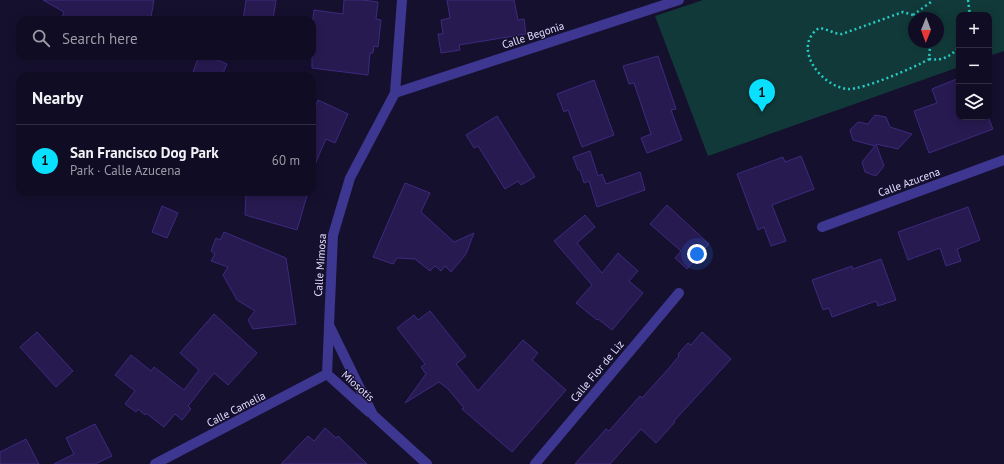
<!DOCTYPE html>
<html lang="en">
<head>
<meta charset="utf-8">
<style>
  body { margin:0; font-family:"PT Sans",sans-serif; background:#19152b; color:#f1f3f6 }
  .controls { position:absolute; right:12px; top:12px; display:grid; overflow:hidden; border-radius:8px; box-shadow:0 2px 10px #0003 }
  .controls button { width:36px; height:36px; display:grid; place-items:center; padding:0; border:0; border-bottom:1px solid #302c41; background:#100c23; color:#f1f3f6; font:20px sans-serif }
  .compass { position:absolute; left:908px; top:12px; width:36px; height:36px; border-radius:50%; background:#100c23; box-shadow:0 2px 10px #0003; rotate:181deg }
  .you { position:absolute; left:697px; top:254px; width:14px; height:14px; margin:-10px; border:3px solid #fff; border-radius:50%; background:#1a73e8; box-shadow:0 0 0 6px #1a73e833 }
  .badge { display:grid; place-items:center; width:26px; height:26px; border-radius:50%; background:#09e0ff; color:#111; font-size:13px; font-weight:700 }
  .pin { position:absolute; translate:-50% -33px; filter:drop-shadow(0 1px 2px #0008) }
  .pin::after { content:''; position:absolute; top:21px; width:14px; height:12px; background:inherit; clip-path:polygon(0 0,100% 0,50% 100%) }
  .list { margin:0; padding:0; list-style:none }
  h2 { display:flex; justify-content:space-between; align-items:center; height:52px; margin:0; padding:0 16px; font-size:17px }
  h2 small { font-size:13px; font-weight:400; color:#9c9ba6 }
  .list li { display:grid; grid-template-columns:26px 1fr auto; gap:12px; align-items:center; box-sizing:border-box; height:72px; padding:0 16px; border-top:1px solid #302c41 }
  .list b { display:block; font-size:15px; white-space:nowrap }
  .list p { margin:0; font-size:13px; white-space:nowrap; color:#9c9ba6 }
  .list em { font-size:13px; font-style:normal; color:#9c9ba6 }
  .icon { flex:none; width:22px; height:22px; fill:none; stroke:currentColor; stroke-width:2; stroke-linecap:round; stroke-linejoin:round }
  .map { position:relative; flex:none; width:1004px; height:464px; overflow:hidden }
  .search { position:absolute; background:#100c23; box-shadow:0 2px 10px #0003; left:16px; top:16px; width:300px; height:44px; display:flex; align-items:center; gap:10px; box-sizing:border-box; padding:0 14px; border-radius:12px; color:#9c9ba6; font-size:15px }
  .panel { position:absolute; background:#100c23; box-shadow:0 2px 10px #0003; left:16px; top:72px; width:300px; height:124px; border-radius:12px }
  .map>svg:first-child { display:block }
  .green { fill:#123939; fill-rule:evenodd }
  .building { fill:#271a51; stroke:#3d2a7f }
  .lines { fill:none; stroke-linecap:round; stroke-linejoin:round }
  .path { stroke:#27cac4; stroke-width:2.5; stroke-dasharray:2 3; stroke-linecap:butt }
  .minor { stroke:#3d3791; stroke-width:10 }
  .labels { text-anchor:middle; stroke-width:3; stroke-linejoin:round; paint-order:stroke }
  .street-label { font-size:11px; fill:#e2ddff; stroke:#16102f }
</style>
</head>
<body>
<div class="map">
<svg width="1004" height="464" viewBox="0 0 1004 464">
  <rect width="100%" height="100%" fill="#16102f"/>
  <path class="green" d="M703 0H1004V51L989 56V15H959V67L708 156 655 16ZM914 18H938V42H914Z"/>
  <g class="building">
    <polygon points="43,0 154,0 151,17 147,16 146,20 61,20 64,12"/>
    <polygon points="246,0 276,0 273,20 243,20"/>
    <polygon points="344,0 363,0 378,2 376,19 381,20 378,47 374,46 373,53 370,53 368,75 312,68 312,26 314,10 343,14"/>
    <polygon points="447,0 514,0 518,20 524,19 526,34 459,45 460,50 441,53 438,34 443,34 441,20 450,18"/>
    <polygon points="199,56 207,56 227,64 222,76 203,76 193,72"/>
    <polygon points="658,56 676,109 671,110 682,140 647,153 641,138 651,134 634,83 629,84 623,66"/>
    <polygon points="959,78 959,117 988,117 993,129 929,153 914,111 937,103 932,89"/>
    <polygon points="594,80 614,135 582,147 568,110 564,112 557,94"/>
    <polygon points="318,100 348,114 335,143 326,139 312,171 312,103 316,105"/>
    <polygon points="875,115 886,117 890,127 912,134 898,149 876,144 884,166 876,176 865,172 862,162 875,146 853,140 850,130 858,122 868,124"/>
    <polygon points="497,116 535,177 521,185 518,181 505,189 478,146 474,148 466,135"/>
    <polygon points="590,151 598,176 602,174 606,184 640,172 645,190 597,207 589,181 584,183 580,170 578,170 573,157"/>
    <polygon points="801,156 814,189 772,205 786,241 771,246 764,227 758,230 737,174 783,157 785,162"/>
    <polygon points="405,183 430,193 421,212 454,242 474,233 466,254 451,272 445,266 441,271 435,266 430,271 415,259 397,258 393,264 373,257"/>
    <polygon points="246,192 308,192 297,230 245,215"/>
    <polygon points="667,205 709,244 687,269 675,258 681,251 650,224"/>
    <polygon points="162,206 178,213 167,238 152,232"/>
    <polygon points="968,207 980,240 957,249 961,261 946,266 940,248 908,260 898,232"/>
    <polygon points="585,215 595,227 577,243 602,273 618,253 638,271 629,281 643,293 612,330 598,319 597,320 576,303 592,285 554,241"/>
    <polygon points="224,232 286,258 296,324 253,329 248,320 255,311 237,300 223,275 228,267 211,261 215,254 211,251 216,238 220,240"/>
    <polygon points="881,259 896,300 878,306 876,301 832,317 829,308 823,310 812,280 852,266 853,269"/>
    <polygon points="430,311 466,356 456,364 478,391 523,340 538,353 532,360 566,390 512,452 462,409 464,408 448,389 439,382 405,403 426,374 421,367 425,364 397,328 414,315 418,320"/>
    <polygon points="214,314 257,353 228,385 214,373 188,406 191,409 182,420 175,414 164,427 146,413 145,415 138,409 136,412 125,404 135,391 115,375 131,355 151,371 154,367 184,390 199,370 180,353"/>
    <polygon points="37,332 73,371 56,387 20,347"/>
    <polygon points="702,332 731,359 674,421 675,422 656,443 641,429 610,464 575,464 606,429 609,431 640,396 642,398 670,367 679,356 678,354 688,343 691,345"/>
    <polygon points="95,424 112,456 95,464 54,464 74,454 66,438"/>
    <polygon points="325,428 336,438 338,436 367,464 281,464 308,436 314,441"/>
    <polygon points="26,439 39,464 0,464 0,452"/>
  </g>
  <g class="lines">
    <g class="path">
      <polyline points="968,0 970,15"/>
      <polyline points="913,15 931,2 932,0"/>
      <path d="M917 18 913 15 903 12 842 34C834 34 828 29 819 28 791 47 821 87 848 89 862 90 916 67 929 59L930 47 928 42"/>
      <path d="M929 59C942 61 950 57 959 47"/>
    </g>
    <g class="minor">
      <polyline points="402,0 395,93 350,178 333,235 329,325 373,415 427,464"/>
      <polyline points="395,93 679,0"/>
      <polyline points="822,227 1004,160"/>
      <polyline points="327,374 369,412"/>
      <polyline points="327,374 329,327"/>
      <polyline points="155,464 327,374"/>
      <polyline points="535,464 679,293"/>
    </g>
  </g>
  <g class="labels">
    <g class="street-label">
      <text transform="translate(533 35) rotate(-18)" y="4">Calle Begonia</text>
      <text transform="translate(909 182) rotate(-20)" y="4">Calle Azucena</text>
      <text transform="translate(320 265) rotate(-86)" y="4">Calle Mimosa</text>
      <text transform="translate(597 371) rotate(-50)" y="4">Calle Flor de Liz</text>
      <text transform="translate(358 386) rotate(42)" y="4">Miosotis</text>
      <text transform="translate(236 409) rotate(-27)" y="4">Calle Camelia</text>
    </g>
  </g>
</svg>
<div class="controls">
<button>+</button>
<button>−</button>
<button><svg class="icon" aria-label="layers" viewBox="0 0 24 24"><path d="M12 4l9 5-9 5-9-5zM3 14l9 5 9-5"/></svg></button>
</div>
<svg class="compass" viewBox="-18 -18 36 36"><path d="M0-13l5 13h-10z" fill="#e53935"/><path d="M0 13l5-13h-10z" fill="#9c9ba6"/></svg>
<div class="you"></div>
<div class="pin badge" style="left:762px;top:112px">1</div>
<div class="search"><svg class="icon" aria-label="search" viewBox="0 0 24 24"><circle cx="10" cy="10" r="6"/><path d="M15 15l6 6"/></svg>Search here</div>
<section class="panel">
<h2>Nearby<small></small></h2>
<ul class="list">
<li><span class="badge">1</span><div><b>San Francisco Dog Park</b><p>Park · Calle Azucena</p></div><em>60 m</em></li>
</ul>
</section>
</div>
</body>
</html>
